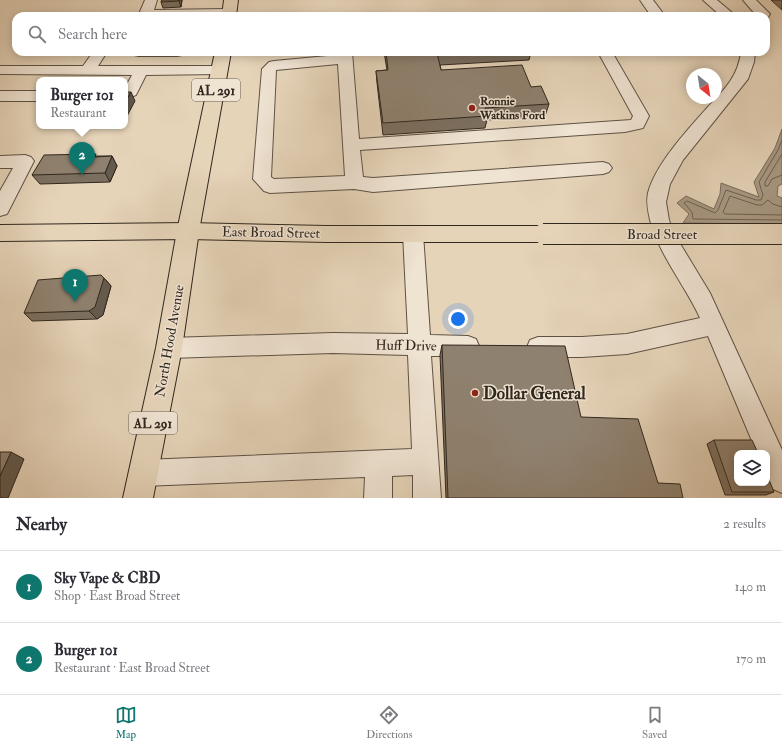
<!DOCTYPE html>
<html lang="en">
<head>
<meta charset="utf-8">
<style>
  body { margin:0; font-family:"IM FELL Double Pica",serif; background:#f7f7f7; color:#2b2b33 }
  .controls { position:absolute; right:12px; bottom:12px; display:grid; overflow:hidden; border-radius:8px; box-shadow:0 2px 10px #0003 }
  .controls button { width:36px; height:36px; display:grid; place-items:center; padding:0; border:0; border-bottom:1px solid #e1e1e2; background:#fff; color:#2b2b33; font:20px sans-serif }
  .compass { position:absolute; left:686px; top:68px; width:36px; height:36px; border-radius:50%; background:#fff; box-shadow:0 2px 10px #0003; rotate:150deg }
  .you { position:absolute; left:458px; top:319px; width:14px; height:14px; margin:-10px; border:3px solid #fff; border-radius:50%; background:#1a73e8; box-shadow:0 0 0 6px #1a73e833 }
  .badge { display:grid; place-items:center; width:26px; height:26px; border-radius:50%; background:#0f766e; color:#fff; font-size:13px; font-weight:700 }
  .pin { position:absolute; translate:-50% -33px; filter:drop-shadow(0 1px 2px #0008) }
  .pin::after { content:''; position:absolute; top:21px; width:14px; height:12px; background:inherit; clip-path:polygon(0 0,100% 0,50% 100%) }
  .popup { position:absolute; left:36px; top:77px; width:92px; height:52px; box-sizing:border-box; display:grid; place-content:center; border-radius:8px; background:#fff; filter:drop-shadow(0 1px 3px #0005); font-size:13px; white-space:nowrap; color:#7c7c81 }
  .popup b { font-size:15px; color:#2b2b33 }
  .popup::after { content:''; position:absolute; left:50%; top:100%; margin-left:-8px; border:8px solid transparent; border-top-color:#fff }
  .list { margin:0; padding:0; list-style:none }
  h2 { display:flex; justify-content:space-between; align-items:center; height:52px; margin:0; padding:0 16px; font-size:17px }
  h2 small { font-size:13px; font-weight:400; color:#7c7c81 }
  .list li { display:grid; grid-template-columns:26px 1fr auto; gap:12px; align-items:center; box-sizing:border-box; height:72px; padding:0 16px; border-top:1px solid #e1e1e2 }
  .list b { display:block; font-size:15px; white-space:nowrap }
  .list p { margin:0; font-size:13px; white-space:nowrap; color:#7c7c81 }
  .list em { font-size:13px; font-style:normal; color:#7c7c81 }
  .icon { flex:none; width:22px; height:22px; fill:none; stroke:currentColor; stroke-width:2; stroke-linecap:round; stroke-linejoin:round }
  .map { position:relative; flex:none; width:782px; height:498px; overflow:hidden }
  .search { position:absolute; background:#fff; box-shadow:0 2px 10px #0003; left:12px; right:12px; top:12px; height:44px; display:flex; align-items:center; gap:10px; box-sizing:border-box; padding:0 14px; border-radius:12px; color:#7c7c81; font-size:15px }
  .sheet { height:196px; background:#fff }
  nav { display:flex; justify-content:space-around; align-items:center; box-sizing:border-box; height:56px; border-top:1px solid #e1e1e2; background:#fff; font-size:11px; color:#7c7c81 }
  nav a { display:grid; justify-items:center; gap:2px }
  nav .on { color:#0f766e }
  .map>svg:first-child { display:block }
  .water { fill:#a89984; stroke:#786b5b }
  .lines { fill:none; stroke-linecap:round; stroke-linejoin:round }
  .shore { stroke:#6c6051; stroke-width:1 }
  .minor-casing { stroke:#5e5245; stroke-width:2 }
  .major-casing { stroke:#30271e; stroke-width:2 }
  .highway-casing { stroke:#30271e; stroke-width:2 }
  .minor { fill:#efe3d2; fill-rule:evenodd }
  .major { fill:#e6d4b9; fill-rule:evenodd }
  .highway { fill:#e6d4b9; fill-rule:evenodd }
  .major-bridge-casing { stroke:#30271e; stroke-width:22; stroke-linecap:butt }
  .major-bridge { stroke:#e6d4b9; stroke-width:20 }
  .wall { fill:#7b6f5f; stroke:#30271e }
  .shaded-wall { fill:#645a4e; stroke:#30271e }
  .building { fill:#8f816f; stroke:#30271e }
  .poi-dot { fill:#8f2418; stroke:#efe3d2; stroke-width:1.5 }
  .labels { text-anchor:middle; stroke-width:3; stroke-linejoin:round; paint-order:stroke }
  .far-poi-label { font-size:12px; font-weight:bold; fill:#30271e; stroke:#efe3d2; text-anchor:start }
  .shield { fill:#efe3d2; stroke:#695f54; stroke-width:1 }
  .shield-label { font-size:13px; font-weight:bold; fill:#30271e }
  .street-label { font-size:14px; fill:#30271e; stroke:#efe3d2 }
  .near-poi-label { font-size:17px; font-weight:bold; fill:#30271e; stroke:#efe3d2; text-anchor:start }
</style>
</head>
<body>
<div class="map">
<svg width="782" height="498" viewBox="0 0 782 498">
  <rect width="100%" height="100%" fill="#e6d4b9"/>
  <filter id="stains"><feTurbulence type="fractalNoise" baseFrequency=".005" numOctaves="4"/><feColorMatrix values="0 0 0 0 .2 0 0 0 0 .09 0 0 0 0 .02 0 0 0 .5 -.17"/></filter>
  <radialGradient id="worn" r=".72"><stop offset=".6" stop-color="#630" stop-opacity="0"/><stop offset="1" stop-color="#630" stop-opacity=".3"/></radialGradient>
  <polygon class="water" points="782,129 782,184 778,186 777,196 782,198 782,224 683,223 689,214 677,203 686,196 714,209 720,194 721,183 759,197 754,182 775,148"/>
  <g class="lines">
    <g class="shore">
      <polyline points="782,140 778,150 759,182 763,195 761,200 756,200 726,190 718,210 715,213 687,201 684,203 692,212 693,219 782,220"/>
      <polyline points="782,154 765,182 765,186 768,186 772,179 782,175"/>
      <polyline points="782,207 773,204 768,200 762,205 757,205 730,196 723,212 725,214 782,215"/>
    </g>
    <defs>
      <g id="minor">
        <polygon points="145,0 157,0 154,10 229,9 234,10 236,13 233,16 141,16 139,14"/>
        <polygon points="640,0 653,0 665,16 651,16"/>
        <polygon points="703,0 717,0 736,16 721,16"/>
        <polygon points="743,0 756,0 770,14 767,19 766,16 755,16 756,15"/>
        <polygon points="93,52 107,52 98,66 220,66 225,67 227,70 225,73 220,74 146,75 136,95 131,97 126,95 125,88 132,75 0,74 0,66 83,66"/>
        <polygon points="132,52 184,52 182,55 177,56 139,56 134,55"/>
        <path d="M338 52H352L359 139 631 120 633 116 598 52H612L649 116 643 128 625 132 360 150 363 177 373 178 603 162 609 164 612 168 609 172 603 174 373 192 354 189 270 193 264 191 253 179 262 69 269 62 274 61 338 55ZM338 64 345 176 274 179 271 177 276 70Z"/>
        <path d="M741 52H755L754 62 748 79 683 160 670 184 666 202 669 220 673 232 710 293 782 450V493L773 489 767 476V453H757L708 336 627 354 582 357H538L530 354 527 347 530 340 538 337H582L627 334 700 318C685 285 659 255 650 220 648 211 646 202 648 193 655 165 688 129 707 108 723 91 738 77 741 52Z"/>
        <rect x="0" y="91" width="39" height="10"/>
        <polygon points="25,155 31,157 34,161 7,214 0,216 0,191 13,168 0,168 0,156"/>
        <polygon points="413,226 420,229 423,234 430,335 468,336 476,339 479,346 476,353 468,356 431,356 441,498 413,498 413,475 392,476 392,498 364,498 365,477 143,486 134,482 130,473 134,464 143,460 412,449 408,355 333,353 169,358 161,355 158,348 161,341 169,338 333,333 408,334 403,234 406,229"/>
      </g>
      <polygon id="major" points="188,223 327,226 543,226 551,228 554,234 551,240 543,242 327,242 188,239 0,241 0,225"/>
      <g id="highway">
        <polygon points="224,0 238,0 236,16 222,16"/>
        <polygon points="215,52 231,52 199,231 182,348 153,498 123,498 156,348 177,231"/>
      </g>
    </defs>
    <use href="#minor" class="minor-casing"/>
    <use href="#major" class="major-casing"/>
    <use href="#highway" class="highway-casing"/>
    <use href="#minor" class="minor"/>
    <use href="#major" class="major"/>
    <use href="#highway" class="highway"/>
    <defs>
      <polyline id="major-bridge" points="543,234 782,234"/>
    </defs>
    <use href="#major-bridge" class="major-bridge-casing"/>
    <use href="#major-bridge" class="major-bridge"/>
  </g>
  <g class="wall">
    <polygon points="162,0 182,0 181,7 163,8 161,2"/>
    <polygon points="771,0 782,0 782,10"/>
    <polygon points="384,52 531,52 529,60 440,65 441,70 531,87 549,104 545,116 487,120 485,128 383,135 377,83 376,71 387,70"/>
    <polygon points="97,156 112,156 117,166 110,182 40,184 32,175"/>
    <polygon points="104,278 111,286 103,315 97,319 32,321 24,313"/>
    <polygon points="442,345 581,417 658,483 683,498 446,498 440,355"/>
    <polygon points="714,440 774,492 766,495 725,495 707,444"/>
  </g>
  <g class="shaded-wall">
    <polygon points="179,0 182,0 181,7 179,1"/>
    <polygon points="131,92 135,101 127,116 125,112 125,102"/>
    <polygon points="112,156 117,166 110,182 105,173"/>
    <polygon points="104,278 111,286 103,315 97,319 89,311"/>
    <polygon points="11,452 24,459 8,498 0,498 0,476"/>
  </g>
  <g class="building">
    <polygon points="162,0 179,0 179,1 161,2"/>
    <polygon points="386,52 458,52 437,53 441,70 522,65 531,87 541,86 549,104 485,108 487,116 383,123 376,71 388,70"/>
    <polygon points="125,92 131,92 125,102"/>
    <polygon points="96,154 95,157 112,156 105,173 32,175 44,155"/>
    <polygon points="101,275 104,278 95,307 89,311 24,313 38,280"/>
    <polygon points="442,345 565,346 581,417 638,419 658,483 680,484 683,498 448,498"/>
    <polygon points="714,440 752,440 758,453 737,453 737,483 767,483 767,475 774,492 732,492"/>
    <polygon points="0,452 11,452 0,476"/>
  </g>
  <g class="poi-dot">
    <circle cx="472" cy="108" r="4"/>
    <circle cx="475" cy="393" r="4"/>
  </g>
  <g class="labels">
    <g class="far-poi-label">
      <text x="480" y="105">Ronnie<tspan x="480" dy="14">Watkins Ford</tspan></text>
    </g>
    <g class="shield">
      <rect x="192" y="79" width="48" height="22" rx="3"/>
      <rect x="129" y="412" width="48" height="22" rx="3"/>
    </g>
    <g class="shield-label">
      <text x="216" y="95">AL 291</text>
      <text x="153" y="428">AL 291</text>
    </g>
    <g class="street-label">
      <text transform="translate(271 232) rotate(1)" y="5">East Broad Street</text>
      <text x="662" y="239">Broad Street</text>
      <text transform="translate(169 341) rotate(-80)" y="5">North Hood Avenue</text>
      <text transform="translate(406 345) rotate(1)" y="5">Huff Drive</text>
    </g>
    <g class="near-poi-label">
      <text x="483" y="399">Dollar General</text>
    </g>
  </g>
  <rect width="100%" height="100%" filter="url(#stains)"/>
  <rect width="100%" height="100%" fill="url(#worn)"/>
</svg>
<div class="controls">
<button><svg class="icon" aria-label="layers" viewBox="0 0 24 24"><path d="M12 4l9 5-9 5-9-5zM3 14l9 5 9-5"/></svg></button>
</div>
<svg class="compass" viewBox="-18 -18 36 36"><path d="M0-13l5 13h-10z" fill="#e53935"/><path d="M0 13l5-13h-10z" fill="#7c7c81"/></svg>
<div class="you"></div>
<div class="pin badge" style="left:75px;top:302px">1</div>
<div class="pin badge" style="left:82px;top:175px">2</div>
<div class="popup"><b>Burger 101</b>Restaurant</div>
<div class="search"><svg class="icon" aria-label="search" viewBox="0 0 24 24"><circle cx="10" cy="10" r="6"/><path d="M15 15l6 6"/></svg>Search here</div>
</div>
<section class="sheet">
<h2>Nearby<small>2 results</small></h2>
<ul class="list">
<li><span class="badge">1</span><div><b>Sky Vape &amp; CBD</b><p>Shop · East Broad Street</p></div><em>140 m</em></li>
<li><span class="badge">2</span><div><b>Burger 101</b><p>Restaurant · East Broad Street</p></div><em>170 m</em></li>
</ul>
</section>
<nav>
<a class="on"><svg class="icon" aria-label="map" viewBox="0 0 24 24"><path d="M3 6l6-2 6 2 6-2v14l-6 2-6-2-6 2zM9 4v14M15 6v14"/></svg>Map</a>
<a><svg class="icon" aria-label="directions" viewBox="0 0 24 24"><path d="M12 3l9 9-9 9-9-9zM9 14v-3h6M13 9l2 2-2 2"/></svg>Directions</a>
<a><svg class="icon" aria-label="saved" viewBox="0 0 24 24"><path d="M7 4h10v16l-5-4-5 4z"/></svg>Saved</a>
</nav>
</body>
</html>
